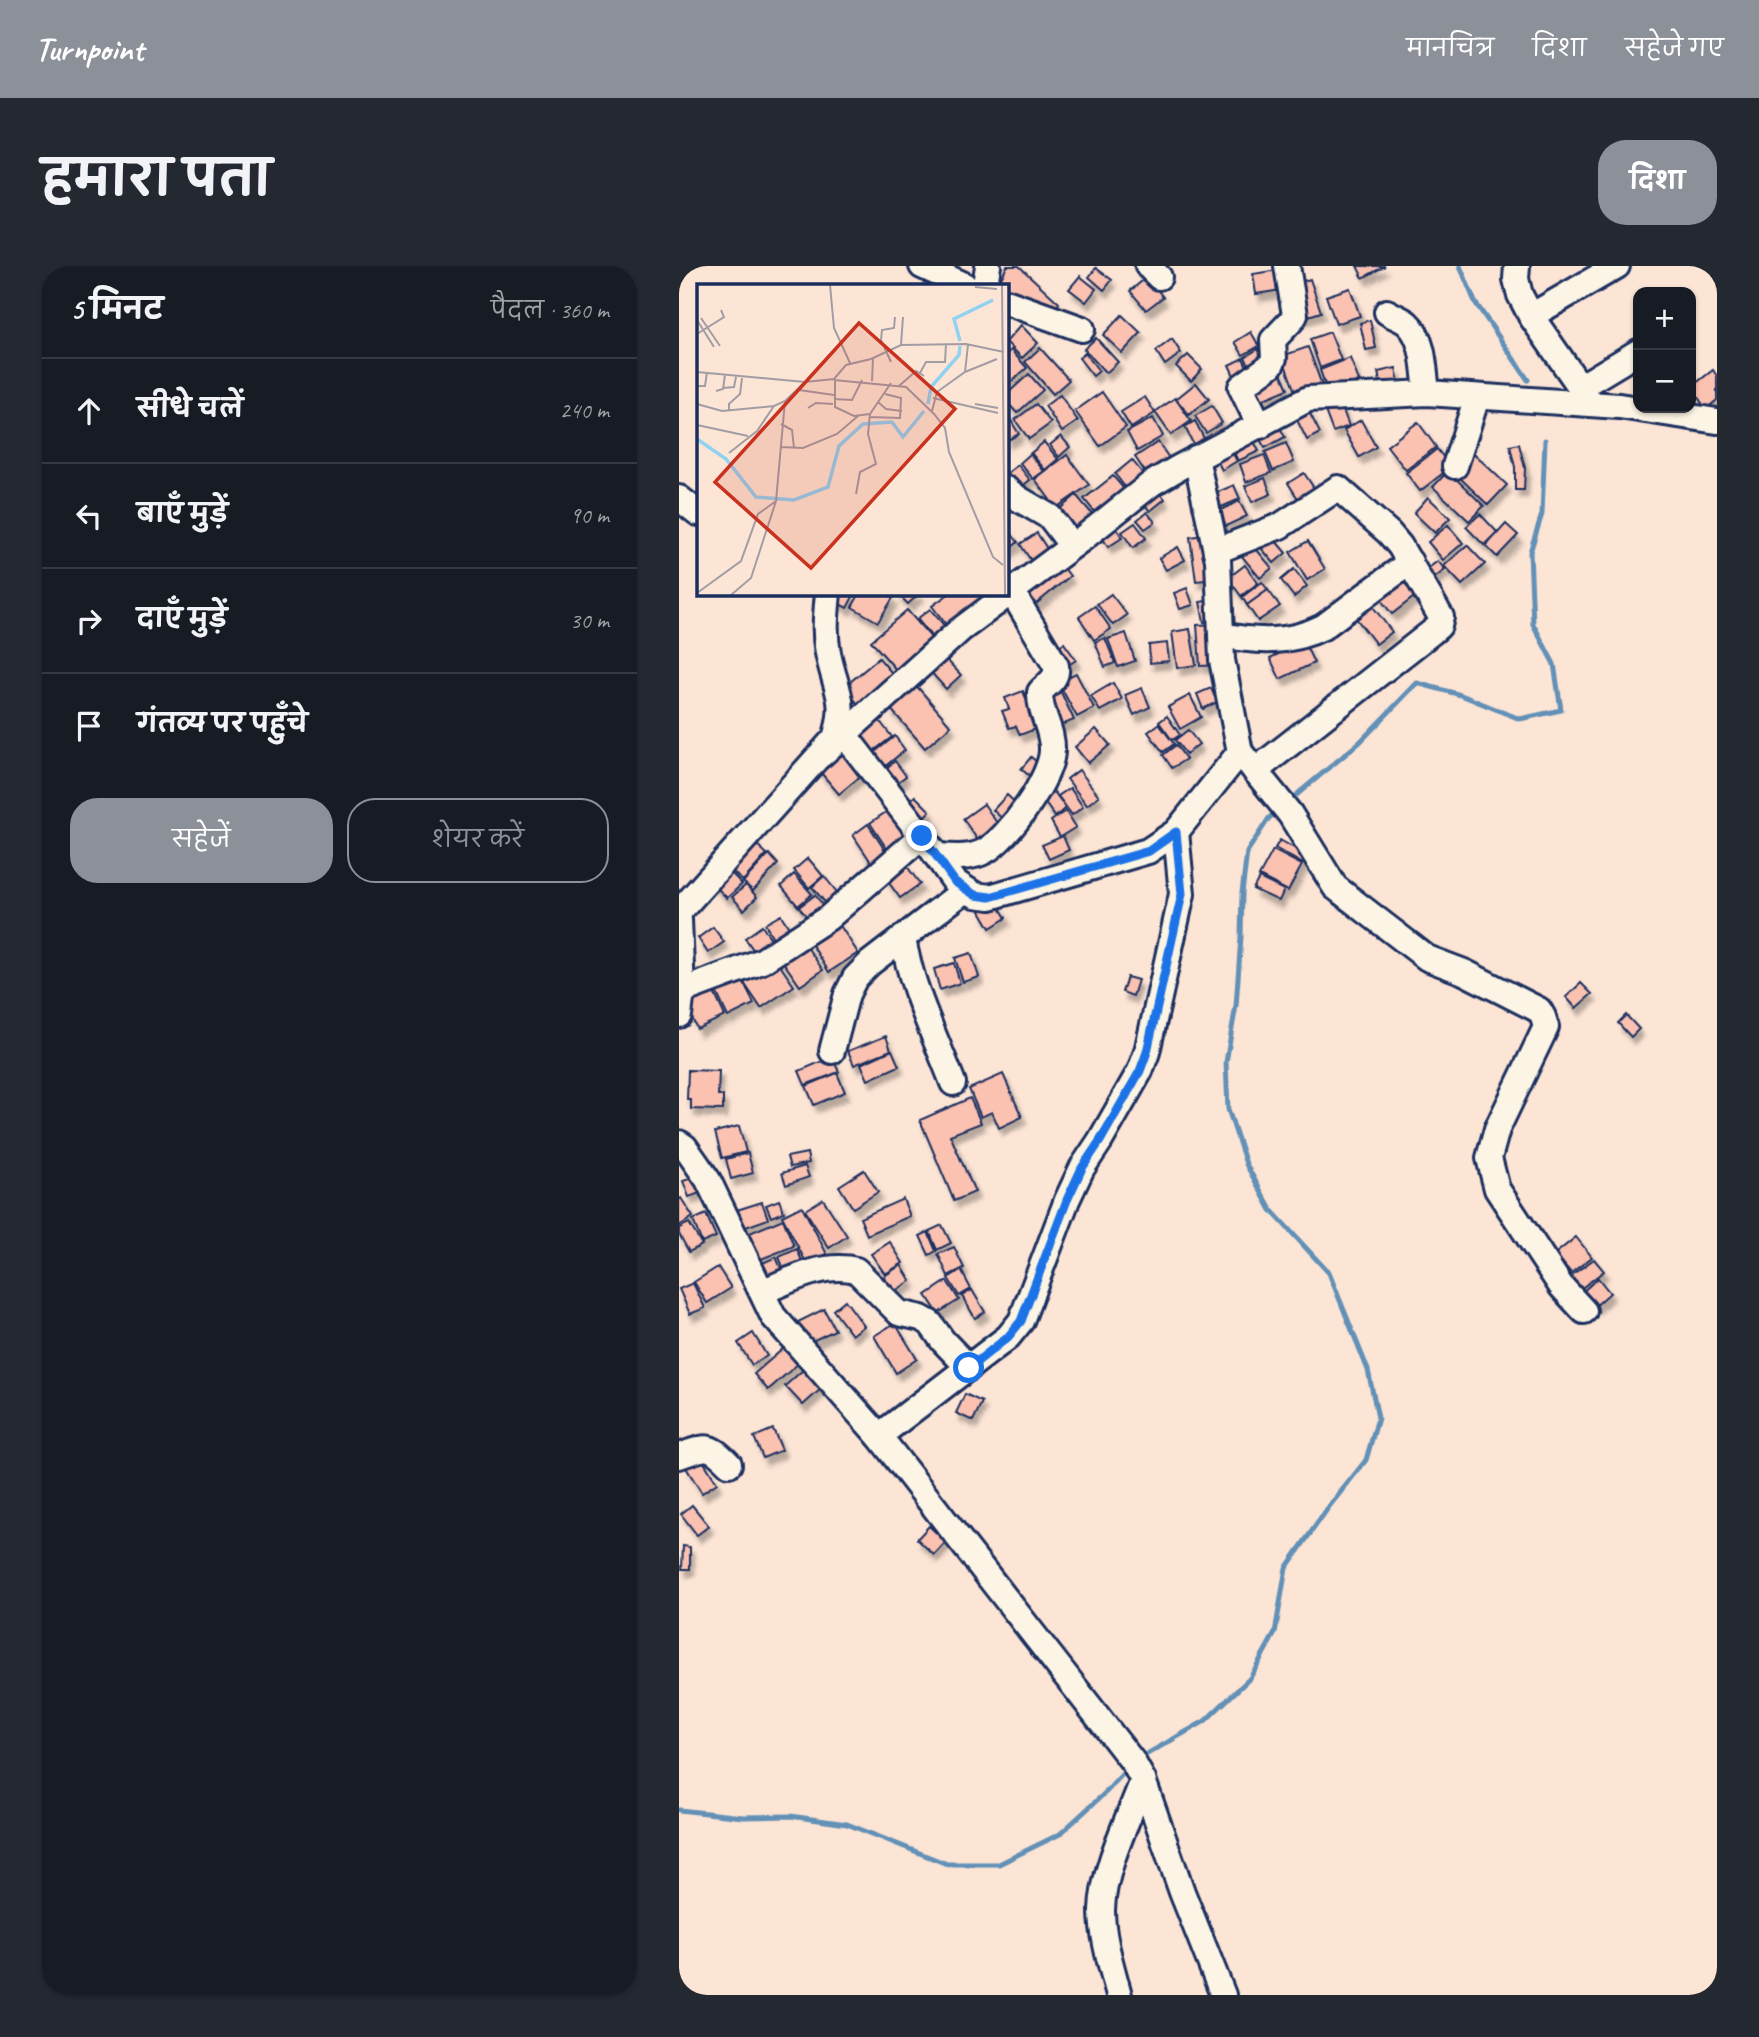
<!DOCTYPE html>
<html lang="hi">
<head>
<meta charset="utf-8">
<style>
  body { margin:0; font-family:Caveat,"Playpen Sans Deva",sans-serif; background:#242831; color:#f1f3f6 }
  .controls { position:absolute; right:21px; top:21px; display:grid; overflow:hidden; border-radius:14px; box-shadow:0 2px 5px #0004 }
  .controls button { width:63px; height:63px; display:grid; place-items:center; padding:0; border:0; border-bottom:2px solid #363941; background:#171b24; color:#f1f3f6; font:35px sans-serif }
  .stop { position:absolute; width:21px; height:21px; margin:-16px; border:5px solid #1a73e8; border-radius:50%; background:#fff }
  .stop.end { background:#1a73e8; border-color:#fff; box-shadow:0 2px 7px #0008 }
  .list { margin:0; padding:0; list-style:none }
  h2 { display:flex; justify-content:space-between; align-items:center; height:91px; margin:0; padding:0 28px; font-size:30px }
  h2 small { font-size:23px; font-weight:400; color:#9ea1a6 }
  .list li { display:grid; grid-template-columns:46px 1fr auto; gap:21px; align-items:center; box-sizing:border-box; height:105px; padding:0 28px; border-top:2px solid #363941 }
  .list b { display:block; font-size:26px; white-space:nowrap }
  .list em { font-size:23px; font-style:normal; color:#9ea1a6 }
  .actions { display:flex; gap:14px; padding:21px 28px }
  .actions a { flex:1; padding:16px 0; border:2px solid #8c9099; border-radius:28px; text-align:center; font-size:24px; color:#8c9099 }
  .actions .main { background:#8c9099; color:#fff }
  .icon { flex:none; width:38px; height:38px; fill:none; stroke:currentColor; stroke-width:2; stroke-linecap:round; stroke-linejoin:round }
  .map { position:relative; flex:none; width:1038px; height:1729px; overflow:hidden; border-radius:28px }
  header { display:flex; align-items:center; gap:42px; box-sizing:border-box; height:98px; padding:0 35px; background:#8c9099; color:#fff }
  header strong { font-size:33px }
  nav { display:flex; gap:38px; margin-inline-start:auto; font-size:24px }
  .intro { display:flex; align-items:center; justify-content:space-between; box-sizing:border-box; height:168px; padding:0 42px }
  h1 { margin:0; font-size:49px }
  .button { padding:18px 32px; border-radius:28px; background:#8c9099; color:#fff; font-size:24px; font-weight:700 }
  main { display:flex; gap:42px; padding:0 42px }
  aside { flex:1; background:#171b24; border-radius:28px; box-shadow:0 2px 5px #0004 }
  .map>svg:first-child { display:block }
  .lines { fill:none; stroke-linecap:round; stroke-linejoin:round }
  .stream { stroke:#6290b7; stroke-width:5 }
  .building { fill:#fbc1b1; stroke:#1b2f5e; stroke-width:2; filter:url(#shadow) }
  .minor-casing { stroke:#1b2f5e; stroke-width:30 }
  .minor { stroke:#fcf5e5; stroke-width:24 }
  .route { stroke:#1a73e8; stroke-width:9 }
  .inset-river { fill:none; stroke:#91d1f2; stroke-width:3.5 }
  .inset-road { fill:none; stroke:#a29ca5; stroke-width:2 }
  .view { fill:#c8321e; fill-opacity:0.15; stroke:#c8321e; stroke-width:3.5 }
  .inset-edge { fill:none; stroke:#1b2f5e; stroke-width:3.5 }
</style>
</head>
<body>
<header>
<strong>Turnpoint</strong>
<nav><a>मानचित्र</a><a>दिशा</a><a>सहेजे गए</a></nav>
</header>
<div class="intro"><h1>हमारा पता</h1><a class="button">दिशा</a></div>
<main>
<aside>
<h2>5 मिनट<small>पैदल · 360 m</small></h2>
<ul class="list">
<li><svg class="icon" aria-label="ahead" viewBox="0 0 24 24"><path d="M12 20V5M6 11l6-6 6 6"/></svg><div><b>सीधे चलें</b></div><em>240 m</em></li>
<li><svg class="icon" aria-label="left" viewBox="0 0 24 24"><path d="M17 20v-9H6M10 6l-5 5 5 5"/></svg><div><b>बाएँ मुड़ें</b></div><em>90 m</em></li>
<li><svg class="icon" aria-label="right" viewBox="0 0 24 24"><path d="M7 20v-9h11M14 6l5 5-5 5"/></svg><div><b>दाएँ मुड़ें</b></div><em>30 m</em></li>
<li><svg class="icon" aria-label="arrive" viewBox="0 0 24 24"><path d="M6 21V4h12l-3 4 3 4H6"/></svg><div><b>गंतव्य पर पहुँचे</b></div></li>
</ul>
<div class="actions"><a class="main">सहेजें</a><a>शेयर करें</a></div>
</aside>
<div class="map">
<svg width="1038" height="1729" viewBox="0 0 1038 1729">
  <defs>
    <filter id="shadow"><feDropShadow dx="4" dy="7" stdDeviation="2" flood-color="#0004"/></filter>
  </defs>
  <rect width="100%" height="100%" fill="#fce5d5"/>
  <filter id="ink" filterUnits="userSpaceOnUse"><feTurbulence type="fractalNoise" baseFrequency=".0143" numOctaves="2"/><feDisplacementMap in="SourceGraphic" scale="14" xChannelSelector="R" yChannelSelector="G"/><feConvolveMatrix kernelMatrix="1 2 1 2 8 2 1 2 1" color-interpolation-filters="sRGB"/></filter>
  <g filter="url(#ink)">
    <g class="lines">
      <g class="stream">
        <polyline points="781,0 796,36 849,114"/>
        <polyline points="609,536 681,476 738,417 782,429 841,453 882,444 875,398 854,358 851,286 863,248 866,174"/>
        <polyline points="461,1492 526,1455 571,1412 596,1367 607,1302 649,1242 687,1194 699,1152 689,1104 650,1007 592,944 567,898 549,843 547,796 557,740 562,671 563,627 568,586 590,552 599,545"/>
        <polyline points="0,1544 64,1551 111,1550 168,1558 268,1598 320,1598 381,1568 427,1526 448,1503"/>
      </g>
    </g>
    <g class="building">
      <polygon points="328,0 340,0 380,37 374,51 327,29 327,19 319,19"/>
      <polygon points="678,0 706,0 684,12"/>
      <polygon points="417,2 433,14 425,24 410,11"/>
      <polygon points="605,3 608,23 577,28 574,8"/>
      <polygon points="401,10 417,23 407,36 390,23"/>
      <polygon points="468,11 484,31 467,44 451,25"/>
      <polygon points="631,13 642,46 623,52 612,19"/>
      <polygon points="671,22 681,50 657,58 647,30"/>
      <polygon points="443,49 462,67 443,87 424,69"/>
      <polygon points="691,54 697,82 687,84 681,57"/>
      <polygon points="342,59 359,77 343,92 327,76"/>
      <polygon points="572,66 580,80 564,89 556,76"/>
      <polygon points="651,66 662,94 641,102 631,73"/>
      <polygon points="417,72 439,96 427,107 405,83"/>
      <polygon points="493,73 502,87 486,99 477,85"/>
      <polygon points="629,81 645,125 619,134 603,90"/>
      <polygon points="361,82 390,114 374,128 346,96"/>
      <polygon points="579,83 588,100 574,107 566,91"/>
      <polygon points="332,84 348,102 327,120 327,88"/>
      <polygon points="406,87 420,105 414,110 400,92"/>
      <polygon points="509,89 523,103 512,115 497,100"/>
      <polygon points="564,92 572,109 558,116 550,99"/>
      <polygon points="671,92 680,115 649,127 641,104"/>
      <polygon points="600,102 609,123 580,135 571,115"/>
      <polygon points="717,102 721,122 703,126 699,106"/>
      <polygon points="1034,104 1038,110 1038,134 1027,143 1012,121"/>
      <polygon points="350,108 364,124 338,147 327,135 327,129"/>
      <polygon points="517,117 530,133 510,149 497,133"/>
      <polygon points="423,126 447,161 421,180 396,145"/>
      <polygon points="381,129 399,155 383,166 366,140"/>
      <polygon points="466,131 476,147 452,162 442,146"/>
      <polygon points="496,132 512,155 492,169 476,146"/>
      <polygon points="357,138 372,157 350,173 336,154"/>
      <polygon points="626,138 641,167 628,174 613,144"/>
      <polygon points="662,139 670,160 654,166 646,145"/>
      <polygon points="533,140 543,157 527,167 516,150"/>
      <polygon points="327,146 340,168 327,175"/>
      <polygon points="474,152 484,170 458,185 448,166"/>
      <polygon points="597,154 606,171 586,182 576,165"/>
      <polygon points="682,154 697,181 680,191 665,164"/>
      <polygon points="516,155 529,180 518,186 506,161"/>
      <polygon points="739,156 757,181 727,204 708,180"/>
      <polygon points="571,168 580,185 559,195 551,178"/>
      <polygon points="382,170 391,181 380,191 371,179"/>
      <polygon points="365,176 379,193 366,204 352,187"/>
      <polygon points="479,176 496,201 473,216 456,191"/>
      <polygon points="607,177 615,196 594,205 586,186"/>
      <polygon points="840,178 846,202 845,224 836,224 836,201 831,180"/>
      <polygon points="549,179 558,195 543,204 534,187"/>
      <polygon points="758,183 772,201 741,225 727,207"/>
      <polygon points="793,186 828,219 809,239 774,205"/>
      <polygon points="351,188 365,205 354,213 341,197"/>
      <polygon points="388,189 410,219 377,242 356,213"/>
      <polygon points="585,189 592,207 567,216 561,198"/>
      <polygon points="453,194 471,217 453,230 436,208"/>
      <polygon points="339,199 351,214 338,224 327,211 327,208"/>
      <polygon points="769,205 805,240 790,255 754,221"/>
      <polygon points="625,207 641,231 625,242 609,217"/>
      <polygon points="434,210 451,230 422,254 405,233"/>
      <polygon points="586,212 592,228 573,236 566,220"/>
      <polygon points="475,219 486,233 471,245 460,231"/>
      <polygon points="555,219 561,233 540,242 534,228"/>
      <polygon points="397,229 419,255 396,275 374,249"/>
      <polygon points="749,231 771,252 756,267 735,247"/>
      <polygon points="560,235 568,250 547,260 540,245"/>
      <polygon points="468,246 476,256 466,263 458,254"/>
      <polygon points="801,248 818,266 805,279 787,261"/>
      <polygon points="435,257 443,272 429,281 420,266"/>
      <polygon points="456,257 467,272 454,282 443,266"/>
      <polygon points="827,258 839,269 818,291 807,280"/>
      <polygon points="769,259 784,277 764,294 749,276"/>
      <polygon points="327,261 339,276 327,286"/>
      <polygon points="358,267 372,289 355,299 341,278"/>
      <polygon points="590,267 607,287 595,297 578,277"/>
      <polygon points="531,268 536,313 517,315 511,271"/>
      <polygon points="629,275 646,303 628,314 611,286"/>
      <polygon points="573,278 593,302 581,312 561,288"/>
      <polygon points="788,279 806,298 783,319 765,300"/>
      <polygon points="499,281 506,294 487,304 480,292"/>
      <polygon points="378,293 391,310 352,342 339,325"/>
      <polygon points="759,295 766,304 747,318 740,309"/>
      <polygon points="566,299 579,317 562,330 549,312"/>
      <polygon points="615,303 628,320 615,331 602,314"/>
      <polygon points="730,305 744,324 713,348 699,330"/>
      <polygon points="583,316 589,324 568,339 563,331"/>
      <polygon points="508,322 514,339 501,343 495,327"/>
      <polygon points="589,324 601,340 579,355 568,339"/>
      <polygon points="161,327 176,327 168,342 157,336"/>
      <polygon points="181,327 207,327 214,332 199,356 173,341"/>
      <polygon points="218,327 241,327 229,338"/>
      <polygon points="271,327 303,327 311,339 273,366 253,340"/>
      <polygon points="432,328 448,349 434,359 418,338"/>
      <polygon points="533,334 537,354 525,356 521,336"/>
      <polygon points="692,338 713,366 697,378 676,351"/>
      <polygon points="416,340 432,363 415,374 400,351"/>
      <polygon points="251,343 270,365 257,376 238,353"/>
      <polygon points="228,344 256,376 220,407 192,375"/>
      <polygon points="539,358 542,399 521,400 518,359"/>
      <polygon points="511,363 517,399 498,402 493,366"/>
      <polygon points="447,367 456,395 439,401 429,373"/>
      <polygon points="426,372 436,397 426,401 416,376"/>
      <polygon points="625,376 635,397 601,413 591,392"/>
      <polygon points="385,377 397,394 388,400 376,384"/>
      <polygon points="488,377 490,395 471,397 470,379"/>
      <polygon points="265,391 282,409 267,423 250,404"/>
      <polygon points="200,392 218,413 183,443 165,421"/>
      <polygon points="397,407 415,442 398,451 379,416"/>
      <polygon points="434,417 443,433 421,445 412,430"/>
      <polygon points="236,418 272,460 246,482 210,441"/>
      <polygon points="380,422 395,454 378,461 364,430"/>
      <polygon points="463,422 471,441 455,449 446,429"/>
      <polygon points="532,422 538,436 524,443 518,428"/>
      <polygon points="344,425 359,462 341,469 337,460 330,462 323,445 330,443 326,432"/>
      <polygon points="511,429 522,451 501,463 489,441"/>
      <polygon points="196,449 213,471 188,490 171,469"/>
      <polygon points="488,450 501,469 493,474 480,456"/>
      <polygon points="480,458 495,478 484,486 469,466"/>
      <polygon points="417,463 431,479 409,497 396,481"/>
      <polygon points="509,464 520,478 507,488 496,474"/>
      <polygon points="216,470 226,484 198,507 187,493"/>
      <polygon points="166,477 189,504 160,528 137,501"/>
      <polygon points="497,479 507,493 493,502 484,489"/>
      <polygon points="352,491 366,503 357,515 342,503"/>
      <polygon points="216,495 227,510 212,521 201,507"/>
      <polygon points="400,504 420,530 408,539 388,513"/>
      <polygon points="370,519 387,542 376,551 359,527"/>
      <polygon points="391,522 404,541 393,549 379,530"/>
      <polygon points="328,529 344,544 330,559 314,544"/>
      <polygon points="236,530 251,545 239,556 224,541"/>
      <polygon points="305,538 322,563 301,577 284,553"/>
      <polygon points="213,542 233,571 210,586 191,557"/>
      <polygon points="387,545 397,561 381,571 372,555"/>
      <polygon points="189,558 207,586 192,596 174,569"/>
      <polygon points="384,570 390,584 370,593 363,579"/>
      <polygon points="73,574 88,588 64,615 48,601"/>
      <polygon points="601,574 629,590 624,598 596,582"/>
      <polygon points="594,584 623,599 609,625 580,610"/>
      <polygon points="90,588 99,598 74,625 64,616"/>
      <polygon points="129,592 144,610 130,622 115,604"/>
      <polygon points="224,595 241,618 221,632 205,610"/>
      <polygon points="47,602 63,618 48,632 32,616"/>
      <polygon points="115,608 133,628 119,640 102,620"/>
      <polygon points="145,610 161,630 149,640 133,621"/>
      <polygon points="580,612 605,624 600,635 574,623"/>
      <polygon points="67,619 78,631 65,644 53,631"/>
      <polygon points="136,629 151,648 136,661 120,641"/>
      <polygon points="317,635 327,652 311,662 301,645"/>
      <polygon points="102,649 115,670 98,679 86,658"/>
      <polygon points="158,655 179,687 150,706 130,674"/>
      <polygon points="83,660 95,677 78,689 66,672"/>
      <polygon points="34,661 45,676 29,687 19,672"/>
      <polygon points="123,674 144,704 121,720 100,690"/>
      <polygon points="292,687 300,711 284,716 276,692"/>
      <polygon points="98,695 115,720 82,742 65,717"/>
      <polygon points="275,697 281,717 261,724 255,703"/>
      <polygon points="61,708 75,738 49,751 35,721"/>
      <polygon points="448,711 459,714 454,730 443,726"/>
      <polygon points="902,717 913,728 897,742 887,731"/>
      <polygon points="33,722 46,750 18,763 5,735"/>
      <polygon points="947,749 960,763 952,771 939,757"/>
      <polygon points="207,770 212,784 175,799 169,785"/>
      <polygon points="213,784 220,800 189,814 182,798"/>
      <polygon points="153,791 160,806 126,819 120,805"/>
      <polygon points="9,804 40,805 39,830 44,830 44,844 12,843 12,834 8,834"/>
      <polygon points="158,807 166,826 135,839 127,820"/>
      <polygon points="324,808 343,851 320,862 313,846 302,851 290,823"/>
      <polygon points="291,832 302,857 271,869 296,926 275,935 241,854"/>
      <polygon points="60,860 67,886 43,892 36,866"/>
      <polygon points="69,887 74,907 52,913 47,893"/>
      <polygon points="128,887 130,897 111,901 108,891"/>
      <polygon points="126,900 130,911 107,919 103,907"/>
      <polygon points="185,904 199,926 174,942 160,920"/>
      <polygon points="19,910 24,926 10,931 4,915"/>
      <polygon points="2,932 14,951 0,960 0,933"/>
      <polygon points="144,933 168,970 150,982 126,944"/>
      <polygon points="224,933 231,950 188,969 181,952"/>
      <polygon points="100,934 105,946 92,951 87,939"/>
      <polygon points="83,936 89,953 64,962 58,944"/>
      <polygon points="123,940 150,992 130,1002 103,950"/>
      <polygon points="27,948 37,971 23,977 14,954"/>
      <polygon points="104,953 115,980 77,995 66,969"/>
      <polygon points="10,957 23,979 10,986 0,968 0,962"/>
      <polygon points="263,959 272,977 258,984 250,965"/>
      <polygon points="249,966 257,985 250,989 241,970"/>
      <polygon points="897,971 913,991 892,1007 876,988"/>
      <polygon points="211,976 224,997 206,1008 192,988"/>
      <polygon points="275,981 285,1002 269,1010 259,988"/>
      <polygon points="118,983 125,1000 107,1008 100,991"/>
      <polygon points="97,991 104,1007 86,1014 79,999"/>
      <polygon points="915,993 925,1005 900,1024 890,1011"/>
      <polygon points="222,999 232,1015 214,1026 204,1011"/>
      <polygon points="39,1001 52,1022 28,1037 15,1016"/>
      <polygon points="282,1004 292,1023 280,1030 269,1012"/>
      <polygon points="919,1012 931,1027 914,1042 901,1028"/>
      <polygon points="268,1015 280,1034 259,1047 247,1029"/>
      <polygon points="14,1017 26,1042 11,1048 0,1023"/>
      <polygon points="293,1024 306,1046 296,1052 283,1030"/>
      <polygon points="166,1034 185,1060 173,1069 154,1044"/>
      <polygon points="145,1043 156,1064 129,1077 119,1056"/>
      <polygon points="216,1057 238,1093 217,1107 195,1070"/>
      <polygon points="74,1067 88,1090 73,1099 59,1077"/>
      <polygon points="106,1081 120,1097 89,1124 75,1108"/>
      <polygon points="125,1103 143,1122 124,1139 106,1120"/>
      <polygon points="286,1128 303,1136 294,1155 277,1147"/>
      <polygon points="94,1163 103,1184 84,1192 75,1171"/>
      <polygon points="21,1190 38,1217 23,1227 6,1200"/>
      <polygon points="13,1239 30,1260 18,1269 2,1248"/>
      <polygon points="250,1260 267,1276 255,1289 238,1273"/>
      <polygon points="4,1280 11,1281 11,1303 3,1303"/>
    </g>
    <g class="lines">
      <defs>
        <g id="minor">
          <polyline points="243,0 285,19"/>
          <polyline points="469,0 480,11"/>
          <polyline points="838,0 837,13 841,29 852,50 913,138"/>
          <polyline points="306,19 309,0"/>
          <polyline points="327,36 403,63"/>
          <path d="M708 46C714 50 723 53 728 57 746 73 745 105 748 127"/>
          <polyline points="852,50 938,0"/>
          <polyline points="901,121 959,86"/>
          <polyline points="581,160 562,121 592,99 595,92 594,74 613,54 616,49 608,0"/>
          <polyline points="517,192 539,294 543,394 561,486 611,548 656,621 748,692 785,706 860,744 864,751 867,761 818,863 810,892 818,923 882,1020 905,1045"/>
          <polyline points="776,200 798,131"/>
          <polyline points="327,223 340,233 371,251 393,280"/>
          <polyline points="0,232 19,247"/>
          <polyline points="537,285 601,260 659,222 710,267 721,280 762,351 760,360 753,366 576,505"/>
          <path d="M542 369C578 376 610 378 644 361L731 296"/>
          <polyline points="165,468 247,575 276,616 296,629 311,631 469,585 497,566 561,486"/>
          <polyline points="142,489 281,364 403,273 472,218 499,202 629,133 748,127 940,140 1038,155"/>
          <path d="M258 590C274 591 292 593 306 585 330 572 373 511 373 484 374 463 360 447 361 426 369 417 379 413 377 400L333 326"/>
          <path d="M0 646 156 472C169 434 156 423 149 387 145 367 147 348 149 327"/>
          <polyline points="0,654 3,725 0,749"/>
          <path d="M224 672C232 722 256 770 274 817"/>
          <polyline points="3,725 83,695 149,652 243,570"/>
          <polyline points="153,785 168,728 176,712 191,697 286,624"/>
          <polyline points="0,877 6,881 29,914 94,1050 200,1170 454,1496 464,1514 503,1626 544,1729"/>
          <path d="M83 1026C111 1014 145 996 177 1004L220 1047 242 1052 251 1057 264 1075 290 1102"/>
          <polyline points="200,1170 329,1071 342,1055 388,934 403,902 421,875 461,805 468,786 503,628 497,566"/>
          <path d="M0 1190C28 1181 28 1176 50 1198"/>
          <path d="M440 1729C433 1702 423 1672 423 1644 424 1603 450 1552 464 1514"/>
        </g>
      </defs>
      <use href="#minor" class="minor-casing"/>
      <use href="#minor" class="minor"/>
    </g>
  </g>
  <g class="lines" filter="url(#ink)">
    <polyline class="route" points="243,570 276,616 296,629 311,631 470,585 497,566 503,628 468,786 461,805 421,875 403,902 388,934 342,1055 329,1071 290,1102"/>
  </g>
  <g transform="translate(18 18)">
    <rect width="312" height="312" fill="#fce5d5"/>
    <path class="inset-river" d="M263 57 257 35 296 16M231 120 234 103 262 71 263 62M0 155 29 175 59 213 97 216 131 203 142 162 166 140 195 138 206 153 227 127"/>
    <path class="inset-road" d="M133 1 137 44 153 79M305 1 308 311M278 3 300 5M4 34 23 62M0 36 17 63M0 50 27 33 24 26M204 61 206 33M194 78 184 56 185 46 197 44 198 33M0 88 108 98 137 95 149 81 174 75 204 61 269 60 307 68M268 88 271 61M223 89 229 78H248L249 60M137 96 209 103 237 130 248 144 252 168 296 273 306 281M138 96V123L157 132 173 130M175 97 176 74M0 102H8L10 88M202 102 219 87 227 92M26 104 37 103 39 93M102 106 137 111M19 107 26 105 28 91M236 114 301 129M137 115 155 116 165 96M181 118 189 125 205 127M0 120 25 127 77 122 88 117 108 98M278 120 301 124M111 124 119 119 136 120M32 127V120L43 110 45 94M235 127 240 108 268 88 300 75M173 133 203 134 204 114 188 110M84 140 95 146 97 164M0 141 51 152M83 163 106 164 140 150 161 132M32 169 60 147 77 122M159 210 163 188 179 180 171 150 173 130 194 99M0 309 44 277 61 230 79 217M34 311 54 294 79 217 88 117"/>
    <path class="view" d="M162 39 258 125 114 284 18 198Z"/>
    <rect width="312" height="312" class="inset-edge"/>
  </g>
</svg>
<div class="controls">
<button>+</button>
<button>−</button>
</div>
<div class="stop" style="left:290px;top:1102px"></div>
<div class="stop end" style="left:243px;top:570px"></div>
</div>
</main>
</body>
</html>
